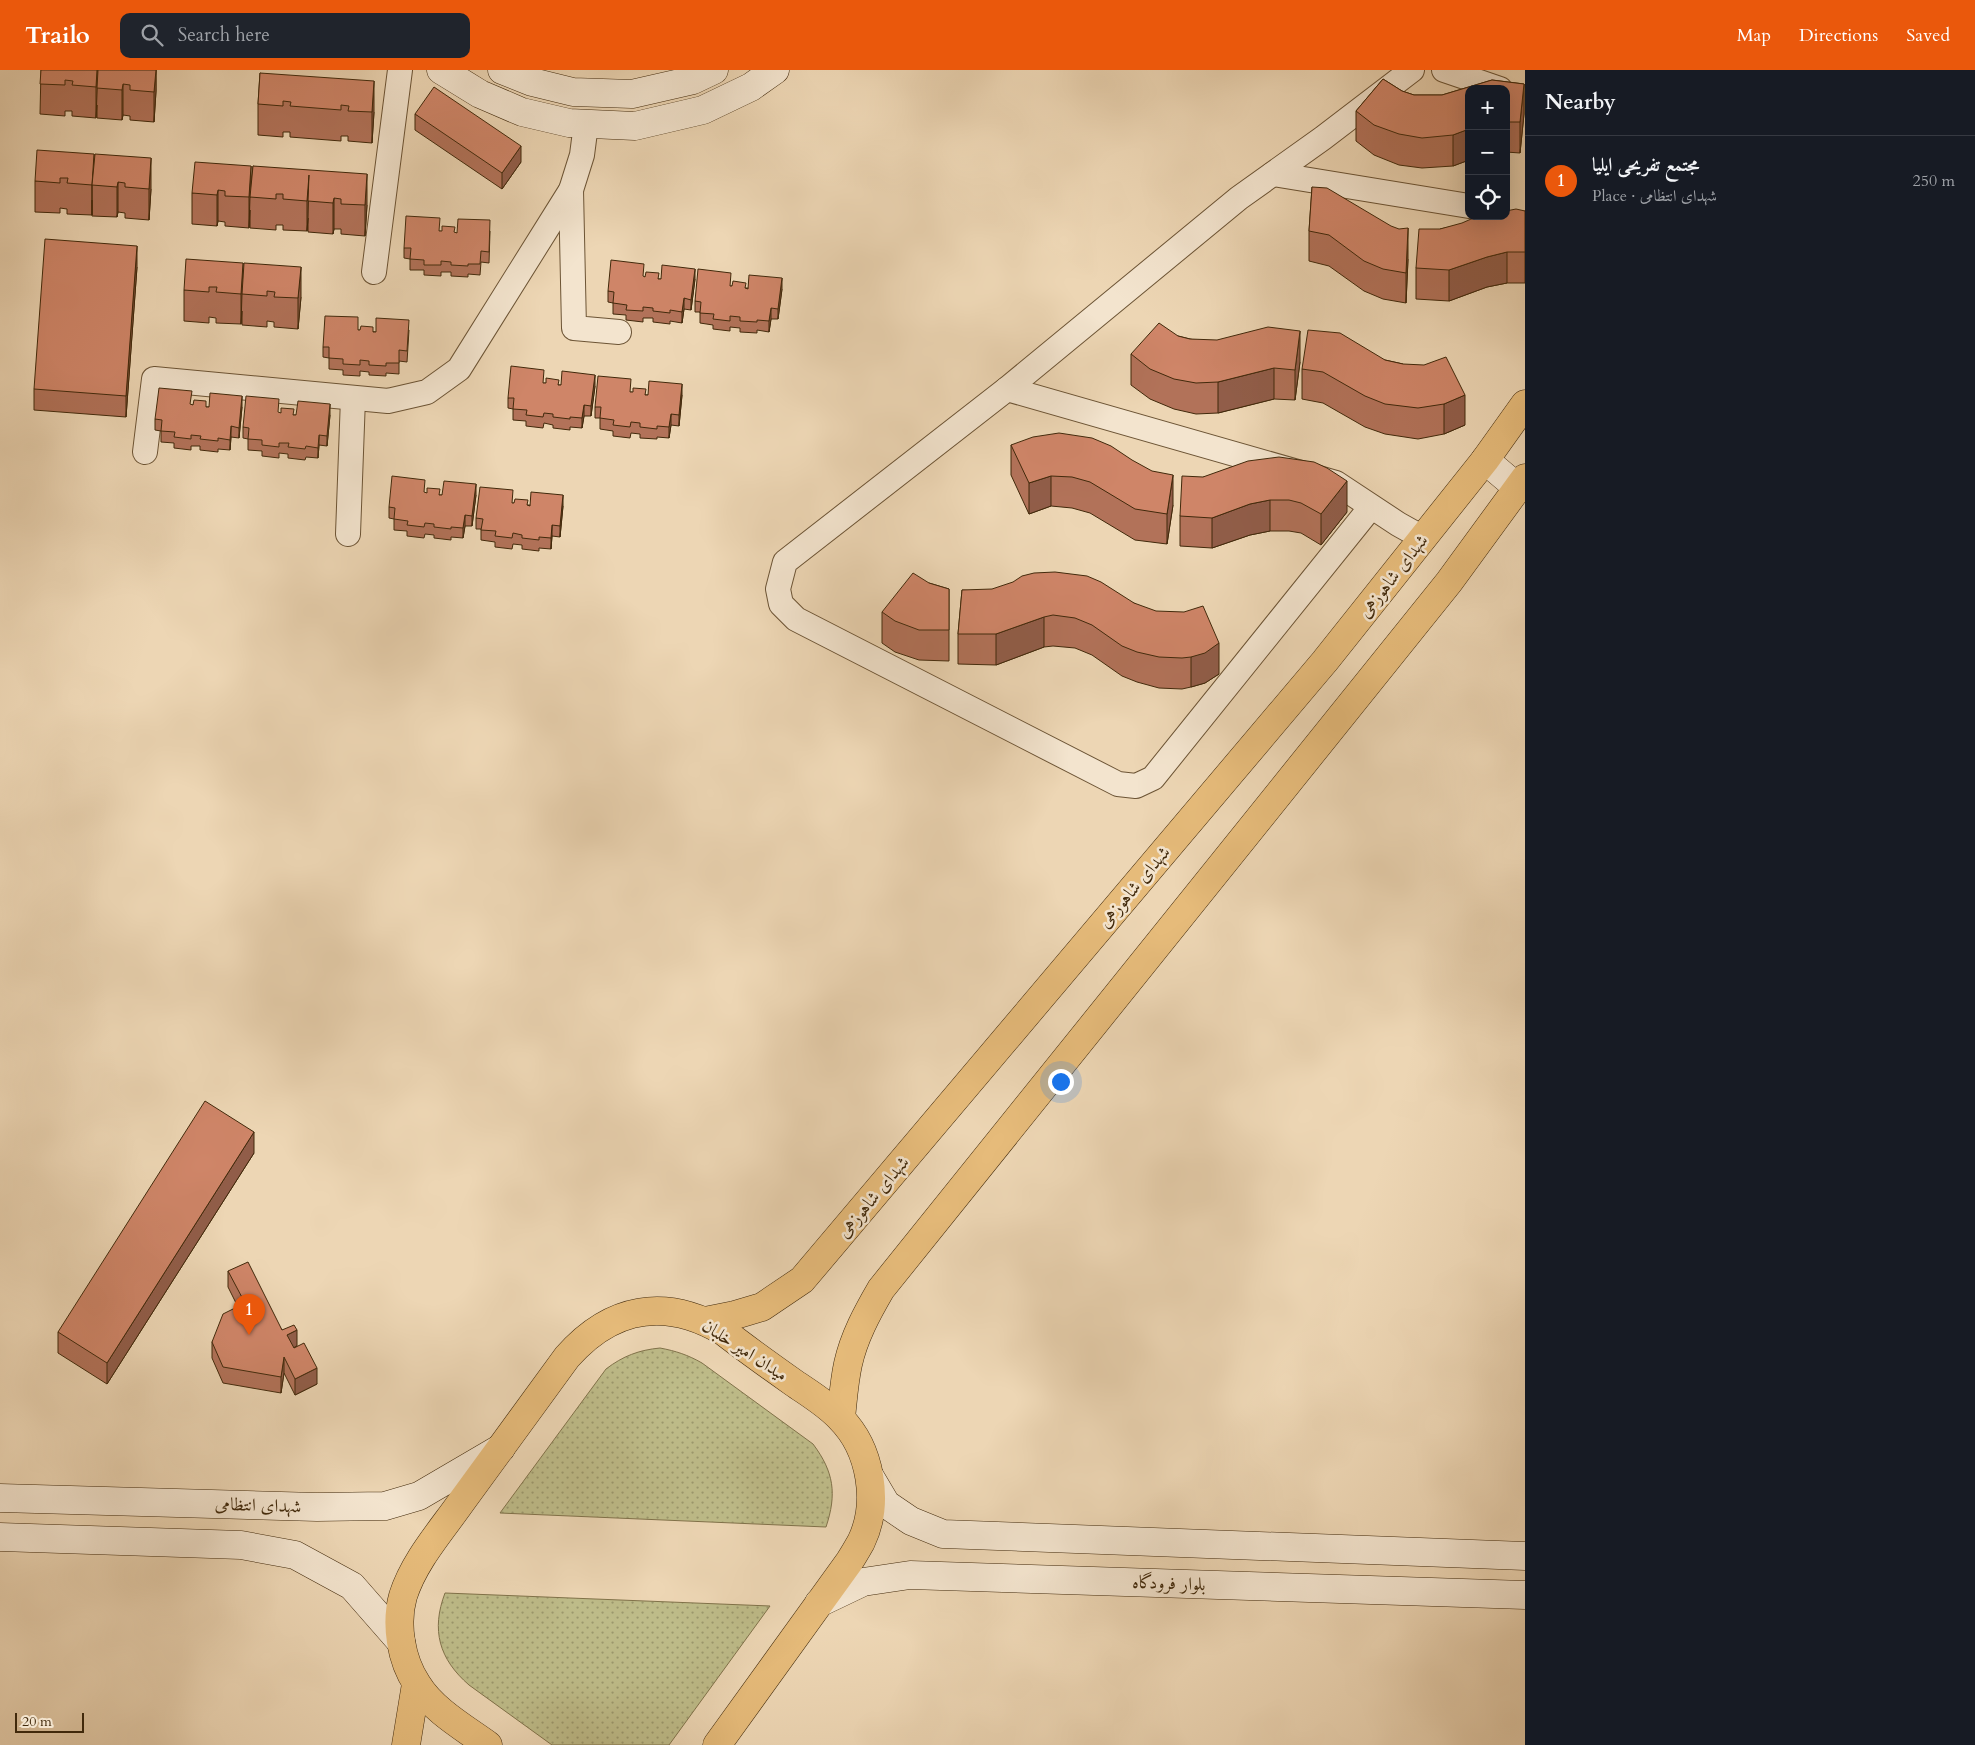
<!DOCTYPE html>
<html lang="en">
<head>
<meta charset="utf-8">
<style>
  body { margin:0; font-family:Cardo,Amiri,serif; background:#20242c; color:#f1f3f6 }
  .controls { position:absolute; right:15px; top:15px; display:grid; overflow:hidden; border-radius:10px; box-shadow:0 5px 20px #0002 }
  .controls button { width:45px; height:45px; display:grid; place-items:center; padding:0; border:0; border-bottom:1px solid #363941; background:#171b24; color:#f1f3f6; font:25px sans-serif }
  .scale { position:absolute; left:15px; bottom:12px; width:69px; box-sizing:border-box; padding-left:5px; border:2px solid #41290b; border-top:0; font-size:14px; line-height:18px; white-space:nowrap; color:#41290b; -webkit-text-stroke:4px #f3e4ce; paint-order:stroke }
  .you { position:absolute; left:1060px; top:1011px; width:18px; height:18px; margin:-12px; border:4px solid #fff; border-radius:50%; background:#1a73e8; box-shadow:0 0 0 8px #1a73e833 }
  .badge { display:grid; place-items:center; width:32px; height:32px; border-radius:50%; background:#ea580c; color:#fff; font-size:16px; font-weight:700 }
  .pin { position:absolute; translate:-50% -41px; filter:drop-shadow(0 1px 2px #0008) }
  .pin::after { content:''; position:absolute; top:26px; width:18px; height:15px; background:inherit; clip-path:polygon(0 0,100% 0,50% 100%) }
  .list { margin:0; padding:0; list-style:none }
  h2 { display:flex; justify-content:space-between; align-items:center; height:65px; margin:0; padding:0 20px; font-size:21px }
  h2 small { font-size:16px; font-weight:400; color:#9ea1a6 }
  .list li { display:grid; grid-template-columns:32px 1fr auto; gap:15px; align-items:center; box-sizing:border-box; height:90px; padding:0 20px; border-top:1px solid #363941 }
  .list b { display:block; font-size:19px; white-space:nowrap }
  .list p { margin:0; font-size:16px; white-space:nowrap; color:#9ea1a6 }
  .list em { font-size:16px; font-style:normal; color:#9ea1a6 }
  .icon { flex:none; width:28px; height:28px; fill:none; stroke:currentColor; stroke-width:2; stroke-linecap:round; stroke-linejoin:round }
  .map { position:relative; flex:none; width:1525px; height:1675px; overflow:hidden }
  header { display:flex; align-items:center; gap:30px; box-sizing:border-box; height:70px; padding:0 25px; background:#ea580c; color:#fff }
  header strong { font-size:24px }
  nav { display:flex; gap:28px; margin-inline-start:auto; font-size:18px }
  .search { width:350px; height:45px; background:#20242c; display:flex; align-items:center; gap:12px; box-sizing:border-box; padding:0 18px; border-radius:10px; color:#9ea1a6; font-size:19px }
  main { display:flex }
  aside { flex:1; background:#171b24 }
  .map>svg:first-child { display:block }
  .grass { fill:url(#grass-dots); stroke:#80724a }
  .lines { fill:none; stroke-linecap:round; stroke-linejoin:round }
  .street-casing { stroke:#6c5435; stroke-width:26 }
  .secondary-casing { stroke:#41290b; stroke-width:29 }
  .primary-casing { stroke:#41290b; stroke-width:29 }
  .street { stroke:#f3e4ce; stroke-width:24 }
  .secondary { stroke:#f3e4ce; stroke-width:28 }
  .primary { stroke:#e6bb7a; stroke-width:28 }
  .wall { fill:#b27259; stroke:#41290b }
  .shaded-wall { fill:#915d49; stroke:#41290b }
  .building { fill:#cf8568; stroke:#41290b }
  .labels { text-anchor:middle; stroke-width:5; stroke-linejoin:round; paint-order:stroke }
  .street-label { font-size:18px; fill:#41290b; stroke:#f3e4ce }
</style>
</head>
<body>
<header>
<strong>Trailo</strong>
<div class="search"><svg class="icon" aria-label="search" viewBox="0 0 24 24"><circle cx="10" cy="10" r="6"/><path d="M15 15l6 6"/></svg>Search here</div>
<nav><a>Map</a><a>Directions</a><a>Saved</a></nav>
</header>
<main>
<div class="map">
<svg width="1525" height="1675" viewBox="0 0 1525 1675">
  <defs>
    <pattern id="grass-dots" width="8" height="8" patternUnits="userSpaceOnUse" patternTransform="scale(1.25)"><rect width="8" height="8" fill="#bebc89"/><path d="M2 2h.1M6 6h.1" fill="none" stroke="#9c996e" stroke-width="1.8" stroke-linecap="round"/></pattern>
  </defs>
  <rect width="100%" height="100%" fill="#edd6b4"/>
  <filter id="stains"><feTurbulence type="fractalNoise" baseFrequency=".004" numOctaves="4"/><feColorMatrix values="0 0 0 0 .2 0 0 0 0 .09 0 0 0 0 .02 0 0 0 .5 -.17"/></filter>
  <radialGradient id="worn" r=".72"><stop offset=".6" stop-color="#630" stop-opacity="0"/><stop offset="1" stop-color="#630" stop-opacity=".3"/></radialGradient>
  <g class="grass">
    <path d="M660 1278C676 1281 688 1285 702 1293L813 1374C834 1402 837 1424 826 1457L500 1443 606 1299C623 1286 639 1280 660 1278Z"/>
    <path d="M445 1523 770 1536 669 1675H552L469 1615C439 1589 431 1560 445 1523Z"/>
  </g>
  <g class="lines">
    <defs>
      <g id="street">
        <polyline points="1444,0 1500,19"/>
        <polyline points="1273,104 1469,136"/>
        <polyline points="571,120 574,258 619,262"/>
        <polyline points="374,202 400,0"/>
        <polyline points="1007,319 1336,413 1398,454 1423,468"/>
        <polyline points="145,382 154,309 388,331 427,322 459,299 571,120 582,85 586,54"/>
        <polyline points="1371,437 1153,708 1136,716 1118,714 796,549 781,534 778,519 785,492 1007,319 1239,128 1323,68 1412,0"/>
        <polyline points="348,464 353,328"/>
      </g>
      <g id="secondary">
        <polyline points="441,0 480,24 522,42 569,53 635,56 703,40 751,17 775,0"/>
        <polyline points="502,0 532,12 573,22 632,24 693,10 714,0"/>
        <polyline points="1485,390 1518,418"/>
        <polyline points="870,1407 886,1434 911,1451 943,1464 1525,1486"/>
        <polyline points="0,1428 317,1437 385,1436 419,1426 501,1378"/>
        <polyline points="0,1467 241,1475 295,1485 352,1516 401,1572"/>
        <polyline points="819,1533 863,1512 910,1505 1525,1525"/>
      </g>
      <g id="primary">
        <polyline points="705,1251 735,1245 762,1237 802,1210 1325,591 1485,390 1525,334"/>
        <path d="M841 1348C843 1330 844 1312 848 1294 854 1267 867 1243 881 1219L1449 512 1525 408"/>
        <polyline points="406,1675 416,1614"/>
        <path d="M488 1675C463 1657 433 1640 417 1614 401 1590 395 1554 403 1526 414 1491 441 1461 462 1431 497 1383 532 1335 567 1287 611 1237 665 1227 723 1261 746 1279 770 1296 794 1313 810 1324 827 1334 840 1348 871 1379 880 1433 861 1472 857 1479 853 1486 849 1492L717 1675"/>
      </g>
    </defs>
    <use href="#street" class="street-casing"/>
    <use href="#secondary" class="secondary-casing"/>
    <use href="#primary" class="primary-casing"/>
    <use href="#street" class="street"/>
    <use href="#secondary" class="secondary"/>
    <use href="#primary" class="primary"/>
  </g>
  <g class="wall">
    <polygon points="41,0 156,0 156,21 154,52 130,50 130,46 123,45 122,50 97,48 97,35 96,48 72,46 72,41 65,41 65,46 40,44"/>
    <polygon points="260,3 374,42 372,73 348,71 348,66 341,66 341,71 290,67 290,62 283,62 283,67 258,65 258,34"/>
    <polygon points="1383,9 1402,21 1414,25 1442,25 1492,10 1524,14 1524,44 1520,83 1506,82 1506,19 1469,19 1469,90 1453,96 1422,98 1399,95 1374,85 1356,71 1356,41"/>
    <polygon points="415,44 521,92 502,119 415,60"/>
    <polygon points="253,96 367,135 365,166 341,164 341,159 334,159 333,164 308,162 308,148 307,161 283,160 283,155 276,155 276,160 250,158 250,140 249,158 225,156 225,152 218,151 217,156 192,154 192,123 251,114"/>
    <polygon points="94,102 151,119 149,150 125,148 125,143 118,142 117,147 92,146 92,130 92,145 67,144 67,139 60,138 60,143 35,142 35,111"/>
    <polygon points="1312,117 1408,189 1406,233 1383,229 1364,221 1329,196 1309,191 1309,161"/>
    <polygon points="1525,141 1525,213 1507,213 1487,217 1449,231 1416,229 1416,198 1440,159"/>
    <polygon points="439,161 457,163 490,161 489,193 481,192 480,205 468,204 468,207 451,206 451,202 441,202 441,206 424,205 424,200 410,200 410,189 404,188 404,178"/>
    <polygon points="137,197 126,347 34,340 34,319"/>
    <polygon points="243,207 301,227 298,259 274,257 274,252 267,251 267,257 242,255 242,241 241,254 216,253 216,248 209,247 209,253 184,251 184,220"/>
    <polygon points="644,207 659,209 695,209 691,240 684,239 682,253 670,251 670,254 653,252 653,248 643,248 643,252 626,250 626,245 613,244 613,233 608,232 608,221"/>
    <polygon points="731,216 746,218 782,219 778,249 771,249 769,262 757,260 757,263 740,262 740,258 730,257 730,261 713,259 713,255 700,253 700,242 695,242 695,231"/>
    <polygon points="358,260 376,262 409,260 407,292 399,291 399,304 386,303 386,306 369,305 369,302 360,301 360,306 343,305 343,300 329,299 329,288 323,287 323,277"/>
    <polygon points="1178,266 1190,269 1300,292 1295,330 1274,329 1218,343 1196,344 1174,339 1150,329 1131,315 1131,284"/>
    <polygon points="1385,290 1403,294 1465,355 1444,364 1418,369 1385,364 1365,357 1323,333 1302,329 1302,299"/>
    <polygon points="544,313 559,315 595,316 591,346 584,346 582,358 570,357 570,360 553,358 553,355 544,353 543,358 526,356 526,351 513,350 513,339 508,338 508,328"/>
    <polygon points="631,322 646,325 682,325 679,356 671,355 669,368 657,367 657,369 640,368 640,364 631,363 630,368 613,366 613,361 600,359 600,348 595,348 595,337"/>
    <polygon points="192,335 206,337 242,337 239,368 231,367 230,380 218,379 218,382 200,380 200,376 191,376 191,380 174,378 174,373 161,372 161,361 155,360 155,349"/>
    <polygon points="279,343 294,345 330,345 327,376 319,375 318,388 306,387 305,390 288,388 288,384 279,383 279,388 262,386 262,381 248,380 248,369 243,368 243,357"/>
    <polygon points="1011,375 1173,435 1167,474 1135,470 1090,443 1072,438 1051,436 1029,444 1011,405"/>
    <polygon points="1203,407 1347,442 1321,475 1301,463 1289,461 1270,461 1250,465 1212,478 1180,476 1180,446"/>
    <polygon points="425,423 440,425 476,425 472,456 465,456 463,468 451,467 451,470 434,468 434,465 425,464 424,468 407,466 407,461 394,460 394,449 389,448 389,437"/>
    <polygon points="513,433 528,435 563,436 560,467 552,466 551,479 539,478 539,481 522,479 522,475 513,474 512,479 495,477 495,472 481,470 481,459 476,459 476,448"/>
    <polygon points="929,513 949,519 949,591 919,590 895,582 882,573 882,542"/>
    <polygon points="962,520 1134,533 1219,604 1205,613 1191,617 1182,619 1159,618 1137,612 1122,606 1092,585 1075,578 1053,576 1044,577 996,595 958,594 958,564"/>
    <polygon points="254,1083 107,1314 58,1283 58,1262"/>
    <polygon points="228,1201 297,1276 294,1278 317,1314 295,1325 284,1303 281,1323 223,1313 212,1288 212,1272 238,1237 228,1217"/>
  </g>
  <g class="shaded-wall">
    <polygon points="97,0 98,0 96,48 96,17"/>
    <polygon points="156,0 156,21 154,52 154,22"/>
    <polygon points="374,11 374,42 372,73 372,42"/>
    <polygon points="123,14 123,45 122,50 122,20"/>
    <polygon points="1524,14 1524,44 1520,83 1520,52"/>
    <polygon points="1469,59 1469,90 1453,96 1453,65"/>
    <polygon points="521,76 521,92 502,119 502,103"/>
    <polygon points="94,84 94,114 92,115 92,145 92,115"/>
    <polygon points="151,88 151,119 149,150 149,119"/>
    <polygon points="251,96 251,127 250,127 249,158 249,127"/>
    <polygon points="367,104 367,135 365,166 365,135"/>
    <polygon points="309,105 308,148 307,161 307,131"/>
    <polygon points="118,112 118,142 117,147 117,117"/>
    <polygon points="218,120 218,151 217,156 217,125"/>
    <polygon points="334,128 334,159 333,164 333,133"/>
    <polygon points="1408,158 1408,189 1406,233 1406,203"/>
    <polygon points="137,176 137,197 126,347 126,326"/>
    <polygon points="1507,182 1507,213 1487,217 1449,231 1449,200 1487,187"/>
    <polygon points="243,193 243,223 242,224 241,254 241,224"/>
    <polygon points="301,197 301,227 298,259 298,228"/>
    <polygon points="695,199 695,209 691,240 691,230"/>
    <polygon points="782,208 782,219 778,249 778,239"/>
    <polygon points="684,228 684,239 682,253 682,242"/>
    <polygon points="771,238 771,249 769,262 769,251"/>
    <polygon points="1300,261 1300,292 1295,330 1295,300"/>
    <polygon points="1274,298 1274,329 1218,343 1218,312"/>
    <polygon points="595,305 595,316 591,346 591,336"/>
    <polygon points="682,314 682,325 679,356 679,345"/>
    <polygon points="1465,325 1465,355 1444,364 1444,334"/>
    <polygon points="242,326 242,337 239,368 239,358"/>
    <polygon points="330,334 330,345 327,376 327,366"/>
    <polygon points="584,335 584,346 582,358 582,348"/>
    <polygon points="671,344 671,355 669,368 669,357"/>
    <polygon points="231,356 231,367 230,380 230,370"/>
    <polygon points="319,365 319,375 318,388 318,378"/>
    <polygon points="1173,405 1173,435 1167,474 1167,444"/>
    <polygon points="1051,406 1051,436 1029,444 1029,413"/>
    <polygon points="1347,411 1347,442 1321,475 1321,444"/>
    <polygon points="476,414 476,425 472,456 472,446"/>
    <polygon points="563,425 563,436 560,467 560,456"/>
    <polygon points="1270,430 1270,461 1250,465 1212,478 1212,448 1250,434"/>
    <polygon points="465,445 465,456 463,468 463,458"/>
    <polygon points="552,455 552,466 551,479 551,468"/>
    <polygon points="1044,547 1044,577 996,595 996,564"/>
    <polygon points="1219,573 1219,604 1205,613 1191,617 1191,587"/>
    <polygon points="254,1062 254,1083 107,1314 107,1293"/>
    <polygon points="297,1260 297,1276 287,1281 287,1265"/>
    <polygon points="284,1287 284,1303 281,1323 281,1307"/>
    <polygon points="317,1298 317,1314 295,1325 295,1309"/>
  </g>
  <g class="building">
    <polygon points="41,0 97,0 96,17 72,15 73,11 65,10 65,15 40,14"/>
    <polygon points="98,0 156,0 154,22 130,20 130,15 123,14 122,20 97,18"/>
    <polygon points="260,3 374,11 372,42 348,41 349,36 341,35 341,40 290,36 291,32 283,31 283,36 258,34"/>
    <polygon points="1383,9 1402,21 1414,25 1442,25 1492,10 1524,14 1520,52 1506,52 1506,19 1469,19 1469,59 1453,65 1422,68 1399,64 1374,55 1356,41"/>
    <polygon points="434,17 521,76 502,103 415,44"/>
    <polygon points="37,80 94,84 92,115 67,113 68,108 60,108 60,113 35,111"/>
    <polygon points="95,84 151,88 149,119 125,117 125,113 118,112 117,117 92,115"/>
    <polygon points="195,92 251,96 249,127 225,126 225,121 218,120 217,125 192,123"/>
    <polygon points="253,96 367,104 365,135 341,134 341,129 334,128 333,133 308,131 309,105 307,131 283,129 283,124 276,124 276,129 250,127"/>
    <polygon points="1312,117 1327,118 1391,156 1399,159 1408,158 1406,203 1383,199 1364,191 1329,165 1309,161"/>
    <polygon points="1516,139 1525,141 1525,182 1507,182 1487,187 1449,200 1416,198 1419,159 1440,159 1462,153 1478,146 1506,146 1506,141"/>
    <polygon points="406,146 440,148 439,161 442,161 442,156 455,157 454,162 457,163 458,149 490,150 489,182 481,181 480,194 468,194 468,196 451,195 451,192 441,191 441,195 424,195 424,190 410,189 411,178 404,178"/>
    <polygon points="45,169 137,176 126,326 34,319"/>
    <polygon points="186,189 243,193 241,224 216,222 217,217 209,217 209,222 184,220"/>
    <polygon points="611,190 644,194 643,206 645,207 646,202 659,203 658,209 661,209 662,195 695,199 691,230 684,228 682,242 670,240 670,243 653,241 653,238 643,237 643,241 626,240 627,235 613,233 614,222 608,221"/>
    <polygon points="244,193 301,197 298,228 274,227 275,222 267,221 267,226 242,224"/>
    <polygon points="698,199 731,203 730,216 732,216 733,211 746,213 745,218 748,219 749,205 782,208 778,239 771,238 769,251 757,250 757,252 740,251 740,247 730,246 730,251 713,249 714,244 700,243 701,232 695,231"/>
    <polygon points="325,246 358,247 358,260 360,260 361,256 373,257 373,262 376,262 376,248 409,250 407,281 399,280 399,293 386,293 386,296 369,295 369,291 360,290 360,295 343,294 343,289 329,288 329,277 323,277"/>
    <polygon points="1159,253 1178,266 1190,269 1217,270 1268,257 1300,261 1295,300 1274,298 1218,312 1196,313 1174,309 1150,299 1131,284"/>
    <polygon points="1308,260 1340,263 1385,290 1403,294 1424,295 1446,287 1465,325 1444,334 1418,338 1385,334 1365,326 1323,302 1302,299"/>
    <polygon points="511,296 544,300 543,313 546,313 546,308 559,310 558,315 561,315 562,301 595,305 591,336 584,335 582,348 570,347 570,349 553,347 553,344 544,343 543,347 526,345 527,340 513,339 514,328 508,328"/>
    <polygon points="598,306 631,309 630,322 633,322 633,318 646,319 645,325 648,325 649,311 682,314 679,345 671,344 669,357 657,356 657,359 640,357 640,353 631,352 630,357 613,355 614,350 600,348 601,337 595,337"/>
    <polygon points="159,318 192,321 190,334 193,335 194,330 206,331 206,337 209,337 210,323 242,326 239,358 231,356 230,370 218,368 218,371 200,369 201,366 191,365 191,369 174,367 175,362 161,361 162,350 155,349"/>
    <polygon points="246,326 279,329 278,342 281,343 281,338 294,339 293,345 296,345 298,331 330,334 327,366 319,365 318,378 306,376 305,379 288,377 289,373 279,373 279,377 262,375 262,370 248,369 249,358 243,357"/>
    <polygon points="1059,363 1092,368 1111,376 1132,390 1152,401 1173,405 1167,444 1135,439 1090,412 1072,407 1051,406 1029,413 1011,375 1033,367"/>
    <polygon points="1279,387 1314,392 1327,398 1347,411 1321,444 1301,433 1289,430 1270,430 1250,434 1212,448 1180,446 1182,406 1203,407 1248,391"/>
    <polygon points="392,406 425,410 424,422 427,423 427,418 440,419 439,425 442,425 444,411 476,414 472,446 465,445 463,458 451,457 451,459 434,457 434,454 425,453 424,457 407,455 408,451 394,449 395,438 389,437"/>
    <polygon points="480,417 513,420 512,433 514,433 515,429 528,430 527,435 530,436 531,422 563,425 560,456 552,455 551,468 539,467 539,470 522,468 522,465 513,463 512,468 495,466 496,461 481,460 483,449 476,448"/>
    <polygon points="1055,502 1087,506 1101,512 1134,533 1156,541 1184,542 1203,536 1219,573 1205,583 1191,587 1182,588 1159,587 1137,582 1122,576 1092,555 1075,548 1053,545 1044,547 996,564 958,564 962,520 992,519 1013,512 1022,506 1034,503"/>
    <polygon points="913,503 929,513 949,519 949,560 919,560 895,551 882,542"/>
    <polygon points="205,1031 254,1062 107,1293 58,1262"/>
    <polygon points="248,1192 282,1260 294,1255 297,1260 287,1265 294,1278 304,1273 317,1298 295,1309 284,1287 281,1307 223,1297 212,1272 223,1244 245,1233 228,1201"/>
  </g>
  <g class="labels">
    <g class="street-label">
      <text transform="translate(1393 506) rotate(-52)" y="6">شهدای شاهوزهی</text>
      <text transform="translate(1134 817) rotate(-50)" y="6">شهدای شاهوزهی</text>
      <text transform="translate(873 1127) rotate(-50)" y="6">شهدای شاهوزهی</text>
      <text transform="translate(745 1280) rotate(33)" y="6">میدان امیر خلبان</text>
      <text transform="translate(258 1435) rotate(2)" y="6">شهدای انتظامی</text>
      <text transform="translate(1169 1513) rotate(2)" y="6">بلوار فرودگاه</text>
    </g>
  </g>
  <rect width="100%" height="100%" filter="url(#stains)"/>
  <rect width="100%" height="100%" fill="url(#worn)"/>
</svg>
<div class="controls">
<button>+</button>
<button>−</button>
<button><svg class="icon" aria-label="locate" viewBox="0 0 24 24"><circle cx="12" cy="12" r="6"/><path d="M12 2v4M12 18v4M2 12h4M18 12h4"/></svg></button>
</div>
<div class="scale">20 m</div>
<div class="you"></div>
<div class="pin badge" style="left:249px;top:1265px">1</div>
</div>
<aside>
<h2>Nearby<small></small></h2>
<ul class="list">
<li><span class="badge">1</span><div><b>مجتمع تفریحی ایلیا</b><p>Place · شهدای انتظامی</p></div><em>250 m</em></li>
</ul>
</aside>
</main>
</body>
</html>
